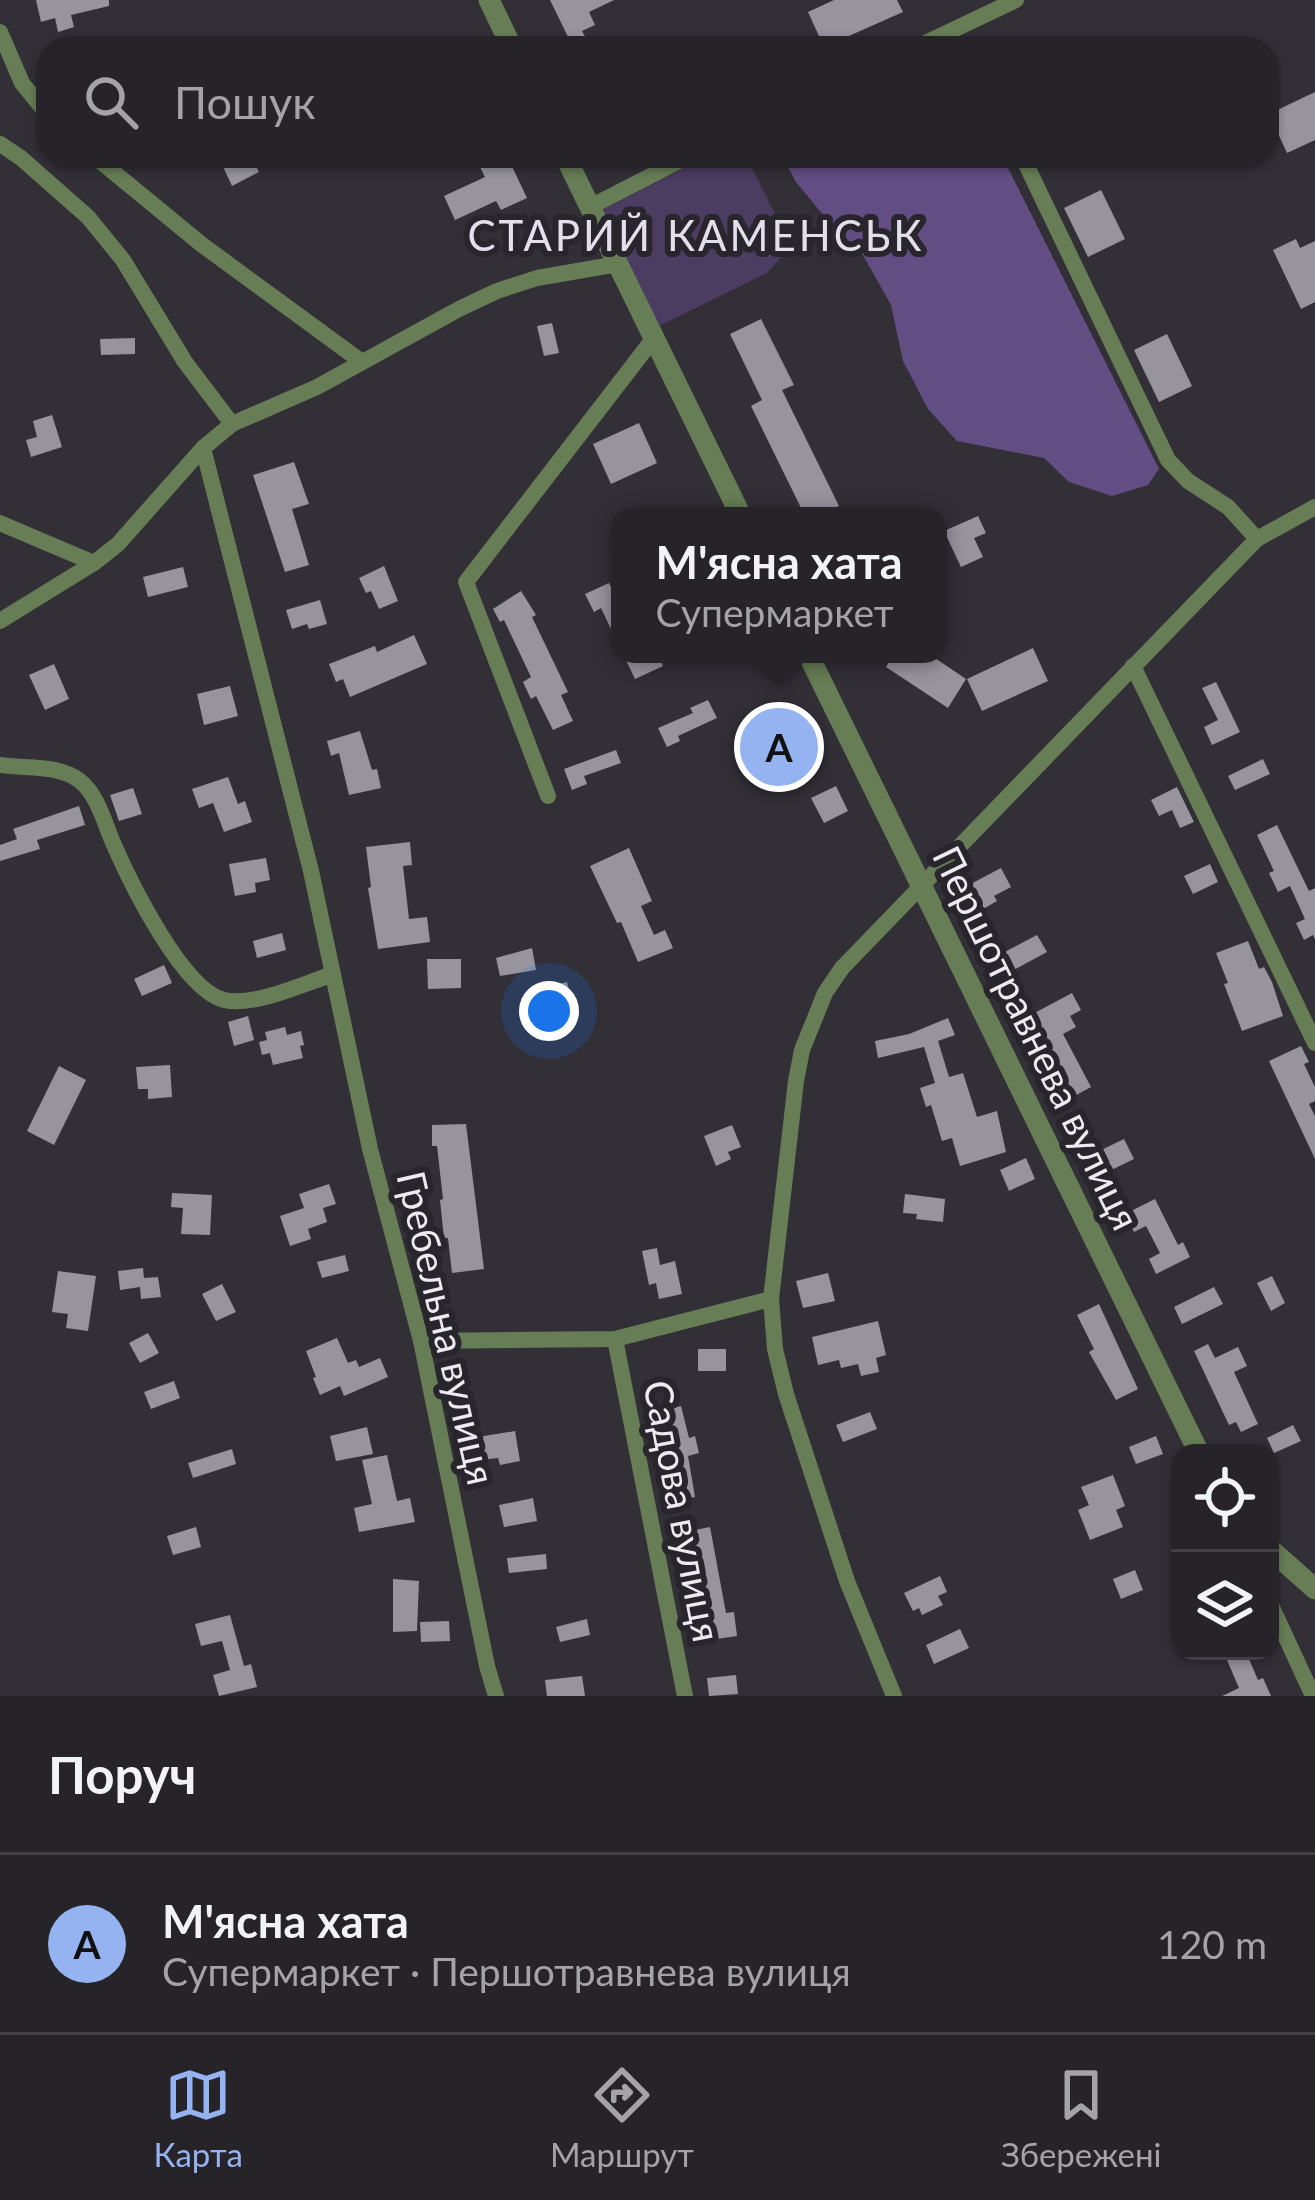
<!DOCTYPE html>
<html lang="uk">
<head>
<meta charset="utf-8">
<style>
  body { margin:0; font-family:Lato,sans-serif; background:#322f35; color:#f1f3f6 }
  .controls { position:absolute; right:36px; bottom:36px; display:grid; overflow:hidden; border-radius:24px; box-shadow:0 3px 9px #0004 }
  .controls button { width:108px; height:108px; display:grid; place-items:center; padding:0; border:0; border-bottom:3px solid #424046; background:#262329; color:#f1f3f6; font:60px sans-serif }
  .you { position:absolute; left:549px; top:1011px; width:42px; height:42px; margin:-30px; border:9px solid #fff; border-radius:50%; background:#1a73e8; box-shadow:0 0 0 18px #1a73e833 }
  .badge { display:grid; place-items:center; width:78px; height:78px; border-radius:50%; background:#95b2f1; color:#111; font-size:39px; font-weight:700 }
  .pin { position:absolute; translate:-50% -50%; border:6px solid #fff; box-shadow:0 3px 12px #0006 }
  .popup { position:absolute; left:611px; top:507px; width:336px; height:156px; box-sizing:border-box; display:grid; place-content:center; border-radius:24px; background:#262329; filter:drop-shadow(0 3px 9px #0005); font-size:39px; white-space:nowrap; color:#a4a4a8 }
  .popup b { font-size:45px; color:#f1f3f6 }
  .popup::after { content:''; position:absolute; left:50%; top:100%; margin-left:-24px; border:24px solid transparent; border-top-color:#262329 }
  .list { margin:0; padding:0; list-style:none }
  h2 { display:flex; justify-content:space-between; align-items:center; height:156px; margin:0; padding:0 48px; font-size:51px }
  h2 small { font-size:39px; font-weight:400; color:#a4a4a8 }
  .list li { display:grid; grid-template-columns:78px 1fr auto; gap:36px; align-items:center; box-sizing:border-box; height:180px; padding:0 48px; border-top:3px solid #424046 }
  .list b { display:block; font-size:45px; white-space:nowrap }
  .list p { margin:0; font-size:39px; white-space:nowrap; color:#a4a4a8 }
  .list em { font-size:39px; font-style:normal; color:#a4a4a8 }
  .icon { flex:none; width:66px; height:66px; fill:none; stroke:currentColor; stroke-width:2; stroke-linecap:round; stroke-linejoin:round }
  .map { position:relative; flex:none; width:1315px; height:1696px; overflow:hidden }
  .search { position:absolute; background:#262329; box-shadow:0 3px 9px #0004; left:36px; right:36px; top:36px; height:132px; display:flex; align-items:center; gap:30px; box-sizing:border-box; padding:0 42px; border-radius:36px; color:#a4a4a8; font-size:45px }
  .sheet { height:336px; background:#262329 }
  nav { display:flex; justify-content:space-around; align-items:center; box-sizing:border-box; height:168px; border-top:3px solid #424046; background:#262329; font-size:33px; color:#a4a4a8 }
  nav a { display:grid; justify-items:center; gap:6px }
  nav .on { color:#95b2f1 }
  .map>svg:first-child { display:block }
  .green { fill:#4b3c61 }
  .forest { fill:#634e83 }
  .building { fill:#97949e }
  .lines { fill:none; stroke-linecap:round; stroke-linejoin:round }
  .minor { stroke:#667d55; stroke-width:16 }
  .tertiary { stroke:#667d55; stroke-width:21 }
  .labels { text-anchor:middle; stroke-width:12; stroke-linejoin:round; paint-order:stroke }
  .street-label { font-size:39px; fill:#edebf1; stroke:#28252d }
  .neighbourhood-label { font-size:42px; letter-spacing:3px; fill:#e3dfeb; stroke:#28252d }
</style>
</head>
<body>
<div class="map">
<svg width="1315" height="1696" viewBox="0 0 1315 1696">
  <rect width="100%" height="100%" fill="#322f37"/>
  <polygon class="green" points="708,156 746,156 791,246 767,273 657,327 600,211"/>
  <polygon class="forest" points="785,156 1002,156 1159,469 1148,485 1112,496 1069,482 1044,458 957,441 928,409 903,361 891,305 863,255 824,216 796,182 784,160"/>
  <g class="building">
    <polygon points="36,0 109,0 109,6 71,15 74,27 58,32 55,18 41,22"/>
    <polygon points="550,0 614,0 589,12 595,25 582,31 586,38 572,45"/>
    <polygon points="834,0 897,0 903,12 824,47 808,12"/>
    <polygon points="1315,92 1315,140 1287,153 1269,114"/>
    <polygon points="218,156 251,156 259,172 232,186"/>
    <polygon points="493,156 507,156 527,198 501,210 496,201 455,220 444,196 485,177 478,163"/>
    <polygon points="1101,190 1125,239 1088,257 1064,208"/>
    <polygon points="1296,239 1300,248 1315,241 1315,302 1301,309 1273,250"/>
    <polygon points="761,319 794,385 782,390 839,506 818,516 805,516 751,406 762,400 730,334"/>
    <polygon points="552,323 559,353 544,356 537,326"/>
    <polygon points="1167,334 1192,386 1159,402 1134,350"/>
    <polygon points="135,338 135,354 101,355 100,339"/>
    <polygon points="52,415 62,447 31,457 26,440 37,437 33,421"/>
    <polygon points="639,423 657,463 611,484 593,444"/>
    <polygon points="294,462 309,504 292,509 309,565 285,572 253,475"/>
    <polygon points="978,516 986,533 974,538 983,557 961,567 944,531"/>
    <polygon points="384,566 398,601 379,609 371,591 366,593 359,578"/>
    <polygon points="183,567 188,587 148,597 143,577"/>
    <polygon points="609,583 620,604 620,648 601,608 594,612 585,594"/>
    <polygon points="521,591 536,615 532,617 568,692 561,695 573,721 553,730 536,696 531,699 523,682 531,677 504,620 500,622 493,609"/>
    <polygon points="320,600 327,624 309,629 307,624 292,629 286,610"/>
    <polygon points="414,635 427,664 350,697 343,679 336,682 329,664 375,646 377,652"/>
    <polygon points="1033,648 1048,681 982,711 967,679"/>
    <polygon points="623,654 658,654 663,666 635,679"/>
    <polygon points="894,654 929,654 966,679 948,708 886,667"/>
    <polygon points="54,664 69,699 45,710 29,675"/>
    <polygon points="1216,682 1240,732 1212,745 1204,727 1218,720 1202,688"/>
    <polygon points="230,686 238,716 204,725 197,694"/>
    <polygon points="708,700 717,718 678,736 680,741 667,747 658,728 693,713 690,708"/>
    <polygon points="783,721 802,760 775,773 767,757 757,761 747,738"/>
    <polygon points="360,731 372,770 377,769 381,788 349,795 339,753 331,756 327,741"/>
    <polygon points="616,750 621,763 584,776 587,784 572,790 564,769"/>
    <polygon points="1263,759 1270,774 1235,790 1228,776"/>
    <polygon points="228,777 238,804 245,801 252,822 224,832 213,803 199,808 192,789"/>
    <polygon points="836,786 848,811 824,823 811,798"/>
    <polygon points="1177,787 1194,822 1180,828 1172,810 1159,816 1151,800"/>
    <polygon points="133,788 142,814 119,821 110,795"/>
    <polygon points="79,806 85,825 37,840 40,849 0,861 0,845 17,839 13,829"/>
    <polygon points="1277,825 1309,891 1315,888 1315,939 1313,935 1304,940 1296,923 1305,919 1290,886 1278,892 1269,873 1274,871 1257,835"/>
    <polygon points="410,842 412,865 403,866 409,919 427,917 430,942 378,949 368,888 371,887 366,847"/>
    <polygon points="629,848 652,901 641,906 654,935 665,930 673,948 638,962 621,922 617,923 590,866"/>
    <polygon points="266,858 270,880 255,883 256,892 235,896 229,864"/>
    <polygon points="1210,864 1218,882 1193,894 1184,876"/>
    <polygon points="1001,868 1011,887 994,896 997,901 978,912 965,887"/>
    <polygon points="282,933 286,950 257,958 253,941"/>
    <polygon points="1037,935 1047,952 1006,974 997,956"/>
    <polygon points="1248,941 1259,969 1264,967 1272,982 1283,1016 1242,1031 1224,984 1228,983 1216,953"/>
    <polygon points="532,948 536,970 500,976 496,958"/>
    <polygon points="427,959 461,959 461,988 428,989"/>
    <polygon points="164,965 172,983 142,996 134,979"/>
    <polygon points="567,982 574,1010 545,1017 537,989"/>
    <polygon points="1072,993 1081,1010 1070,1016 1076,1027 1063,1034 1091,1087 1069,1099 1027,1017"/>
    <polygon points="248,1016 254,1040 234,1046 228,1022"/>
    <polygon points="948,1018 955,1035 938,1041 949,1077 963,1073 977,1117 997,1111 1006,1152 960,1166 952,1138 942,1141 931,1105 926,1107 920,1088 935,1083 924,1047 878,1058 875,1041 909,1034"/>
    <polygon points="285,1027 287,1035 301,1031 304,1045 300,1046 303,1058 273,1065 270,1053 262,1055 259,1042 267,1040 265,1032"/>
    <polygon points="1301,1046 1309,1062 1304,1064 1315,1087 1315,1101 1309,1104 1315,1116 1315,1159 1269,1061"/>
    <polygon points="170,1065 172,1097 148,1099 148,1089 138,1089 136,1067"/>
    <polygon points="59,1066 86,1080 54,1145 27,1131"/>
    <polygon points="466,1124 484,1269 452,1273 448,1238 444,1238 440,1200 443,1199 437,1146 432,1146 432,1125"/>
    <polygon points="732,1125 741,1147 728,1152 731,1159 716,1166 704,1136"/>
    <polygon points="1124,1139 1134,1159 1103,1174 1093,1154"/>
    <polygon points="1026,1158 1035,1179 1009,1191 1000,1170"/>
    <polygon points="329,1184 336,1204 323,1208 327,1222 308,1229 311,1239 290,1246 280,1216 304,1208 299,1194"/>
    <polygon points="172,1193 212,1195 210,1235 181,1234 183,1208 171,1207"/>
    <polygon points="905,1194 945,1199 943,1222 916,1219 917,1214 903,1213"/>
    <polygon points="1155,1199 1178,1245 1183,1242 1190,1257 1156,1274 1149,1259 1160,1253 1146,1226 1134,1232 1125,1214"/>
    <polygon points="657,1248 660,1265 675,1261 682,1294 659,1299 656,1283 649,1285 642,1251"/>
    <polygon points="345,1255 349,1271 322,1278 317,1262"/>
    <polygon points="143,1268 144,1278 158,1277 161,1297 141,1299 140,1287 120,1290 118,1271"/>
    <polygon points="58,1271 96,1276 88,1331 66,1328 68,1314 52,1312"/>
    <polygon points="828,1273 835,1301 803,1308 796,1281"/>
    <polygon points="1272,1276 1285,1303 1271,1311 1257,1283"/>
    <polygon points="222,1284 236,1312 216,1321 202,1294"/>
    <polygon points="1214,1287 1223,1304 1182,1324 1174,1307"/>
    <polygon points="1099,1304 1138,1389 1116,1400 1089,1352 1094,1349 1077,1315"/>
    <polygon points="878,1321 886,1355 876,1358 879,1372 861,1376 858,1364 841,1368 839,1360 818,1365 812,1337"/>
    <polygon points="148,1333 159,1353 140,1363 129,1343"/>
    <polygon points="337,1338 348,1363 356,1360 359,1367 380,1358 388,1377 344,1396 340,1386 320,1395 313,1378 316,1377 306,1351"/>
    <polygon points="1208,1344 1215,1358 1238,1347 1247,1366 1234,1372 1258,1424 1241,1432 1236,1422 1229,1425 1194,1351"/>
    <rect x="698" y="1349" width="28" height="22"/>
    <polygon points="174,1381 180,1398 151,1409 144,1392"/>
    <polygon points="681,1406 689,1438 695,1436 699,1453 688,1456 695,1497 673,1501 666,1462 663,1462 651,1414"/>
    <polygon points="870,1412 877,1429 843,1442 836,1425"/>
    <polygon points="1293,1425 1301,1441 1274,1453 1267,1438"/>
    <polygon points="367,1427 373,1454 336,1461 330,1436"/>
    <polygon points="515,1431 520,1461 500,1465 498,1458 481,1460 478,1437"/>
    <polygon points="1156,1436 1163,1454 1136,1464 1129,1447"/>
    <polygon points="232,1449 236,1464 193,1478 188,1463"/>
    <polygon points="387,1455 397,1501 410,1498 415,1522 359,1532 354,1508 372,1504 362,1460"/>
    <polygon points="1113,1475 1125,1506 1116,1510 1123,1527 1090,1540 1078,1510 1089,1505 1081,1487"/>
    <polygon points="533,1498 537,1521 504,1527 499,1505"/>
    <polygon points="196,1527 201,1547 173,1555 167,1536"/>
    <polygon points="710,1527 726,1613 734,1612 737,1636 696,1642 695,1617 680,1533"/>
    <polygon points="546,1554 547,1569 509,1573 507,1558"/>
    <polygon points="1135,1570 1143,1590 1121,1599 1113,1579"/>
    <polygon points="940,1576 947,1592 938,1596 943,1605 922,1615 919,1608 913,1611 904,1593"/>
    <polygon points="393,1579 419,1581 417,1631 393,1632"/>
    <polygon points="230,1615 244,1666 251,1664 257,1687 219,1696 213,1675 230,1670 222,1641 201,1646 195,1624"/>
    <polygon points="587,1619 590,1635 560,1642 556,1627"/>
    <polygon points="449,1621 450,1641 421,1642 420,1622"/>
    <polygon points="960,1629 969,1648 934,1664 926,1645"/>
    <polygon points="1246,1652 1258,1680 1263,1678 1271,1696 1222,1696 1239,1688 1227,1660"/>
    <polygon points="736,1675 738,1694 709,1696 707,1678"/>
    <polygon points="582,1676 585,1696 547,1696 545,1680"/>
  </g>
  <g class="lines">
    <g class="minor">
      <polyline points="0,32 22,83 48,115"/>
      <polyline points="915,48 1016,0"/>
      <polyline points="0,144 21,158 88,217 123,260 185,362 232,424"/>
      <polyline points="94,156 201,244 362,362"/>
      <polyline points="1022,156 1168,460 1188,481 1228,507 1257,539"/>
      <polyline points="590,207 689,156"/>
      <polyline points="203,448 311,871 370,1149 421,1341 487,1666 496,1696"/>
      <polyline points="0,523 94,563"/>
      <polyline points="0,621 94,563 118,544 203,448 232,424 317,387 459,309 497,291 537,278 618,264"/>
      <polyline points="1133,666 1315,1043"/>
      <path d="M0 765C26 769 59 764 80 781 98 795 105 825 114 845 131 884 183 990 224 1000 254 1007 302 984 331 975"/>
      <polyline points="548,796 466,582 654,338"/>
      <polyline points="615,1339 685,1696"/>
      <polyline points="421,1341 615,1339 771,1299"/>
      <polyline points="1270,1603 1313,1696"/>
      <polyline points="894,1696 847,1581 786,1394 775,1349 771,1299 796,1081 802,1050 825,993 842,968 1257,539 1315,507"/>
    </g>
    <g class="tertiary">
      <polyline points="489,0 512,48"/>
      <polyline points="565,156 741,516"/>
      <polyline points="808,654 1199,1453"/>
      <polyline points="1270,1549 1315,1589"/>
    </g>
  </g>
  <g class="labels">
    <g class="street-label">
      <text transform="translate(1036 1038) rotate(64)" y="14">Першотравнева вулиця</text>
      <text transform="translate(446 1328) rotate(77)" y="14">Гребельна вулиця</text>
      <text transform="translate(682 1511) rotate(79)" y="14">Садова вулиця</text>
    </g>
    <g class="neighbourhood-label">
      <text x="696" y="251">СТАРИЙ КАМЕНСЬК</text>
    </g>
  </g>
</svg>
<div class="controls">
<button><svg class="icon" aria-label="locate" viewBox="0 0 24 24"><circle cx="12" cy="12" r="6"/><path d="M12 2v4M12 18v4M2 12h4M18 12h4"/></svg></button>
<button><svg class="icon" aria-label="layers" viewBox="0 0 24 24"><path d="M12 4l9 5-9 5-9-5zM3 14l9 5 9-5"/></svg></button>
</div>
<div class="you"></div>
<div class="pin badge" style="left:779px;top:747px">A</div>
<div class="popup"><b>М'ясна хата</b>Супермаркет</div>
<div class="search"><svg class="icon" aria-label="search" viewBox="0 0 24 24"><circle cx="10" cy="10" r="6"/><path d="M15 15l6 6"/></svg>Пошук</div>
</div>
<section class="sheet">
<h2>Поруч<small></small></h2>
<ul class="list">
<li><span class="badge">A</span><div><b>М'ясна хата</b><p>Супермаркет · Першотравнева вулиця</p></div><em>120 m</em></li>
</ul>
</section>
<nav>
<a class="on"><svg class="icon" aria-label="map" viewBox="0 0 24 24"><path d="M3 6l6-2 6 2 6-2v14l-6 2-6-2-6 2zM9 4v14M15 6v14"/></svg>Карта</a>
<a><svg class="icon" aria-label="directions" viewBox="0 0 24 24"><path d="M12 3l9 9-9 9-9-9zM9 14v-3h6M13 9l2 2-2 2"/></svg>Маршрут</a>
<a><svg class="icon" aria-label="saved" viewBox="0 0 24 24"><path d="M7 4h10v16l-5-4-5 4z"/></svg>Збережені</a>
</nav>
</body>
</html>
